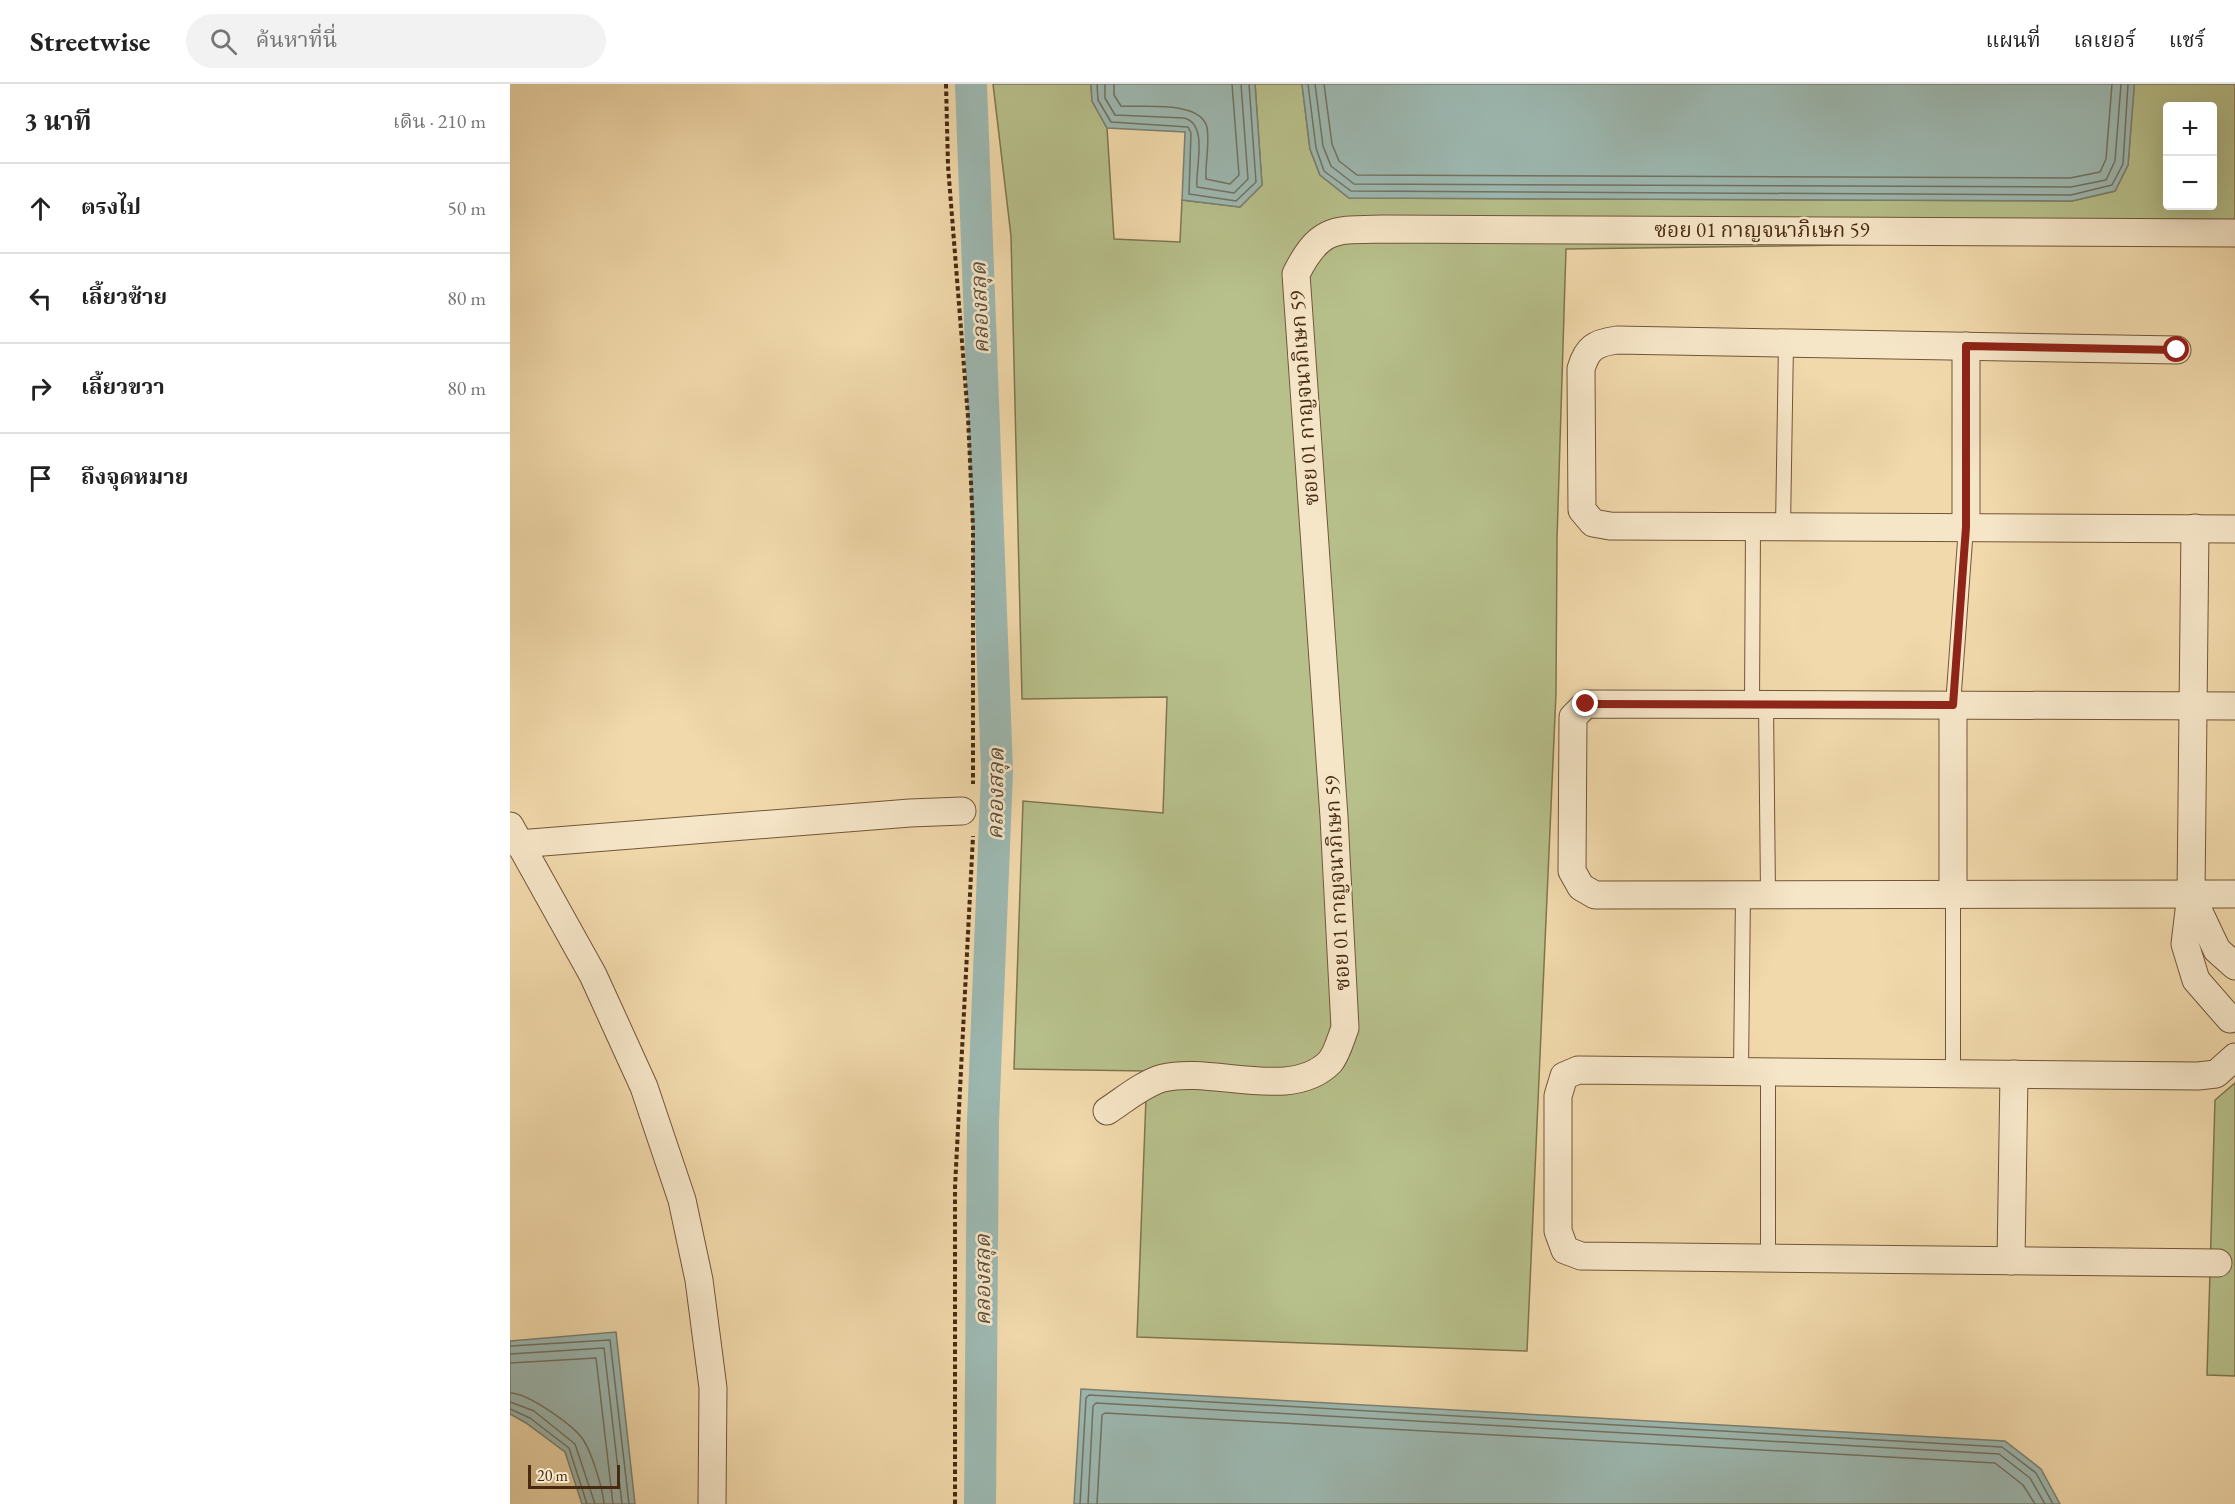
<!DOCTYPE html>
<html lang="th">
<head>
<meta charset="utf-8">
<style>
  body { margin:0; font-family:"EB Garamond","Noto Serif Thai",serif; background:#f2f2f2; color:#222 }
  .controls { position:absolute; right:18px; top:18px; display:grid; overflow:hidden; border-radius:6px; box-shadow:0 6px 24px #0002 }
  .controls button { width:54px; height:54px; display:grid; place-items:center; padding:0; border:0; border-bottom:2px solid #e0e0e0; background:#fff; color:#222; font:30px sans-serif }
  .scale { position:absolute; left:18px; bottom:15px; width:92px; box-sizing:border-box; padding-left:6px; border:3px solid #482a13; border-top:0; font-size:16px; line-height:21px; white-space:nowrap; color:#482a13; -webkit-text-stroke:4px #f6e6c8; paint-order:stroke }
  .stop { position:absolute; width:18px; height:18px; margin:-14px; border:4px solid #8f2418; border-radius:50%; background:#fff }
  .stop.end { background:#8f2418; border-color:#fff; box-shadow:0 2px 6px #0008 }
  .list { margin:0; padding:0; list-style:none }
  h2 { display:flex; justify-content:space-between; align-items:center; height:78px; margin:0; padding:0 24px; font-size:26px }
  h2 small { font-size:20px; font-weight:400; color:#767676 }
  .list li { display:grid; grid-template-columns:39px 1fr auto; gap:18px; align-items:center; box-sizing:border-box; height:90px; padding:0 24px; border-top:2px solid #e0e0e0 }
  .list b { display:block; font-size:22px; white-space:nowrap }
  .list em { font-size:20px; font-style:normal; color:#767676 }
  .icon { flex:none; width:33px; height:33px; fill:none; stroke:currentColor; stroke-width:2; stroke-linecap:round; stroke-linejoin:round }
  .map { position:relative; flex:none; width:1725px; height:1420px; overflow:hidden }
  header { display:flex; align-items:center; gap:36px; box-sizing:border-box; height:84px; padding:0 30px; background:#fff; border-bottom:2px solid #e0e0e0 }
  header strong { font-size:28px }
  nav { display:flex; gap:33px; margin-inline-start:auto; font-size:21px }
  .search { width:420px; height:54px; background:#f2f2f2; display:flex; align-items:center; gap:15px; box-sizing:border-box; padding:0 21px; border-radius:33px; color:#767676; font-size:22px }
  main { display:flex }
  aside { flex:1; background:#fff }
  .map>svg:first-child { display:block }
  .green { fill:#b7c08b; stroke:#80754f; stroke-width:1.5; fill-rule:evenodd }
  .water { fill:#9db9b2; stroke:#7b8072; stroke-width:1.5 }
  .lines { fill:none; stroke-linecap:round; stroke-linejoin:round }
  .shore { stroke:#727262; stroke-width:1.5 }
  .canal { stroke:#9db9b2; stroke-width:32 }
  .service-casing { stroke:#725639; stroke-width:16 }
  .minor-casing { stroke:#725639; stroke-width:29 }
  .path { stroke:#482a13; stroke-width:4; stroke-dasharray:4.5 3; stroke-linecap:butt }
  .service { stroke:#f6e6c8; stroke-width:14 }
  .minor { stroke:#f6e6c8; stroke-width:27 }
  .route { stroke:#8f2418; stroke-width:8 }
  .labels { text-anchor:middle; stroke-width:5; stroke-linejoin:round; paint-order:stroke }
  .street-label { font-size:21px; fill:#482a13; stroke:#f6e6c8 }
  .water-label { font-size:22px; font-style:italic; fill:#5d4e3b; stroke:#f6e6c8 }
</style>
</head>
<body>
<header>
<strong>Streetwise</strong>
<div class="search"><svg class="icon" aria-label="search" viewBox="0 0 24 24"><circle cx="10" cy="10" r="6"/><path d="M15 15l6 6"/></svg>ค้นหาที่นี่</div>
<nav><a>แผนที่</a><a>เลเยอร์</a><a>แชร์</a></nav>
</header>
<main>
<aside>
<h2>3 นาที<small>เดิน · 210 m</small></h2>
<ul class="list">
<li><svg class="icon" aria-label="ahead" viewBox="0 0 24 24"><path d="M12 20V5M6 11l6-6 6 6"/></svg><div><b>ตรงไป</b></div><em>50 m</em></li>
<li><svg class="icon" aria-label="left" viewBox="0 0 24 24"><path d="M17 20v-9H6M10 6l-5 5 5 5"/></svg><div><b>เลี้ยวซ้าย</b></div><em>80 m</em></li>
<li><svg class="icon" aria-label="right" viewBox="0 0 24 24"><path d="M7 20v-9h11M14 6l5 5-5 5"/></svg><div><b>เลี้ยวขวา</b></div><em>80 m</em></li>
<li><svg class="icon" aria-label="arrive" viewBox="0 0 24 24"><path d="M6 21V4h12l-3 4 3 4H6"/></svg><div><b>ถึงจุดหมาย</b></div></li>
</ul>
</aside>
<div class="map">
<svg width="1725" height="1420" viewBox="0 0 1725 1420">
  <rect width="100%" height="100%" fill="#f1d9ab"/>
  <filter id="stains"><feTurbulence type="fractalNoise" baseFrequency=".00333" numOctaves="4"/><feColorMatrix values="0 0 0 0 .2 0 0 0 0 .09 0 0 0 0 .02 0 0 0 .5 -.17"/></filter>
  <radialGradient id="worn" r=".72"><stop offset=".6" stop-color="#630" stop-opacity="0"/><stop offset="1" stop-color="#630" stop-opacity=".3"/></radialGradient>
  <g class="green">
    <path d="M483 0H581L582 17 597 44 604 155 670 158 672 116 730 123 752 101 745 0H792L800 65 810 91 839 114 1562 117 1605 107 1618 81 1624 0H1725V140L1545 158 1056 165 1047 455 1046 609 1017 1267 627 1253 637 987 504 985 513 717 653 729 657 613 512 615 501 152ZM1658 22H1702V122H1658Z"/>
    <polygon points="1725,999 1725,1292 1697,1291 1705,1016"/>
  </g>
  <g class="water">
    <polygon points="581,0 745,0 752,101 730,123 672,116 675,48 597,44 582,17"/>
    <polygon points="792,0 1624,0 1624,6 1618,81 1605,107 1562,117 839,114 810,91 800,65"/>
    <polygon points="106,1248 125,1420 72,1420 55,1368 16,1339 0,1330 0,1257"/>
    <polygon points="571,1305 1495,1357 1531,1385 1550,1420 564,1420"/>
  </g>
  <g class="lines">
    <g class="shore">
      <polyline points="587,0 588,16 601,38 678,43 681,49 679,110 726,117 746,98 739,0"/>
      <path d="M595 0V14L605 31 674 34C699 40 685 85 687 103L724 109 738 95 731 0"/>
      <path d="M604 0V11L611 22C633 24 690 16 697 43 700 60 695 79 696 95L720 100 729 91 722 0"/>
      <polyline points="798,0 806,64 814,87 841,107 1561,111 1602,101 1613,80 1618,0"/>
      <polyline points="805,0 813,62 821,82 844,100 1561,103 1596,96 1605,77 1611,0"/>
      <polyline points="814,0 822,60 829,77 847,91 1560,94 1590,88 1596,75 1602,0"/>
      <polyline points="0,1262 100,1256 119,1420"/>
      <polyline points="0,1270 94,1264 112,1420"/>
      <polyline points="0,1279 86,1274 103,1420"/>
      <path d="M0 1309C18 1309 65 1342 74 1357 82 1370 93 1405 94 1420"/>
      <polyline points="0,1318 24,1327 65,1360 85,1420"/>
      <polyline points="0,1325 20,1334 59,1364 77,1420"/>
      <polyline points="570,1420 576,1314 579,1311 1492,1363 1526,1389 1543,1420"/>
      <polyline points="578,1420 583,1322 586,1319 1489,1370 1520,1394 1535,1420"/>
      <polyline points="587,1420 592,1331 595,1329 1485,1379 1513,1401 1525,1420"/>
    </g>
    <polyline class="canal" points="461,0 487,687 473,1038 470,1420"/>
    <defs>
      <g id="service">
        <polyline points="1273,443 1276,259"/>
        <polyline points="1242,620 1243,443"/>
        <polyline points="1256,620 1258,810"/>
        <polyline points="1443,621 1456,443"/>
        <polyline points="1443,810 1443,990"/>
        <polyline points="1231,987 1233,810"/>
        <polyline points="1258,987 1258,1174"/>
      </g>
      <g id="minor">
        <polyline points="1456,262 1456,443"/>
        <path d="M1667 266 1107 256C1085 259 1077 264 1071 285L1072 426 1083 439 1100 442 1725 445"/>
        <polyline points="1685,444 1681,810 1675,860 1686,896 1720,935"/>
        <polyline points="1725,622 1076,620 1063,633 1062,787 1071,803 1085,811 1725,810"/>
        <polyline points="0,742 83,891 134,1003 172,1116 189,1196 203,1304 202,1420"/>
        <polyline points="8,760 400,729 452,727"/>
        <polyline points="1443,810 1443,621"/>
        <polyline points="1681,811 1707,866 1725,882"/>
        <path d="M597 1027C614 1016 634 999 653 994 703 982 781 1018 820 978 827 970 831 954 835 944L824 733 786 190C810 142 825 146 874 145L1725 149"/>
        <polyline points="1501,1177 1504,990"/>
        <polyline points="1708,1179 1071,1172 1055,1166 1048,1147 1048,1012 1054,992 1068,986 1688,992 1706,990 1725,973"/>
      </g>
    </defs>
    <use href="#service" class="service-casing"/>
    <use href="#minor" class="minor-casing"/>
    <g class="path">
      <polyline points="436,0 438,82 458,333 463,443 463,700"/>
      <polyline points="445,1420 445,1103 463,752"/>
    </g>
    <use href="#service" class="service"/>
    <use href="#minor" class="minor"/>
  </g>
  <g class="lines">
    <polyline class="route" points="1076,620 1443,621 1456,443 1456,262 1667,266"/>
  </g>
  <g class="labels">
    <g class="street-label">
      <text x="1252" y="153">ซอย 01 กาญจนาภิเษก 59</text>
      <text transform="translate(794 314) rotate(-94)" y="7">ซอย 01 กาญจนาภิเษก 59</text>
      <text transform="translate(827 799) rotate(-93)" y="7">ซอย 01 กาญจนาภิเษก 59</text>
    </g>
    <g class="water-label">
      <text transform="translate(469 224) rotate(-92)" y="8">คลองสลุด</text>
      <text transform="translate(485 710) rotate(-89)" y="8">คลองสลุด</text>
      <text transform="translate(472 1196) rotate(-90)" y="8">คลองสลุด</text>
    </g>
  </g>
  <rect width="100%" height="100%" filter="url(#stains)"/>
  <rect width="100%" height="100%" fill="url(#worn)"/>
</svg>
<div class="controls">
<button>+</button>
<button>−</button>
</div>
<div class="scale">20 m</div>
<div class="stop" style="left:1667px;top:266px"></div>
<div class="stop end" style="left:1076px;top:620px"></div>
</div>
</main>
</body>
</html>
